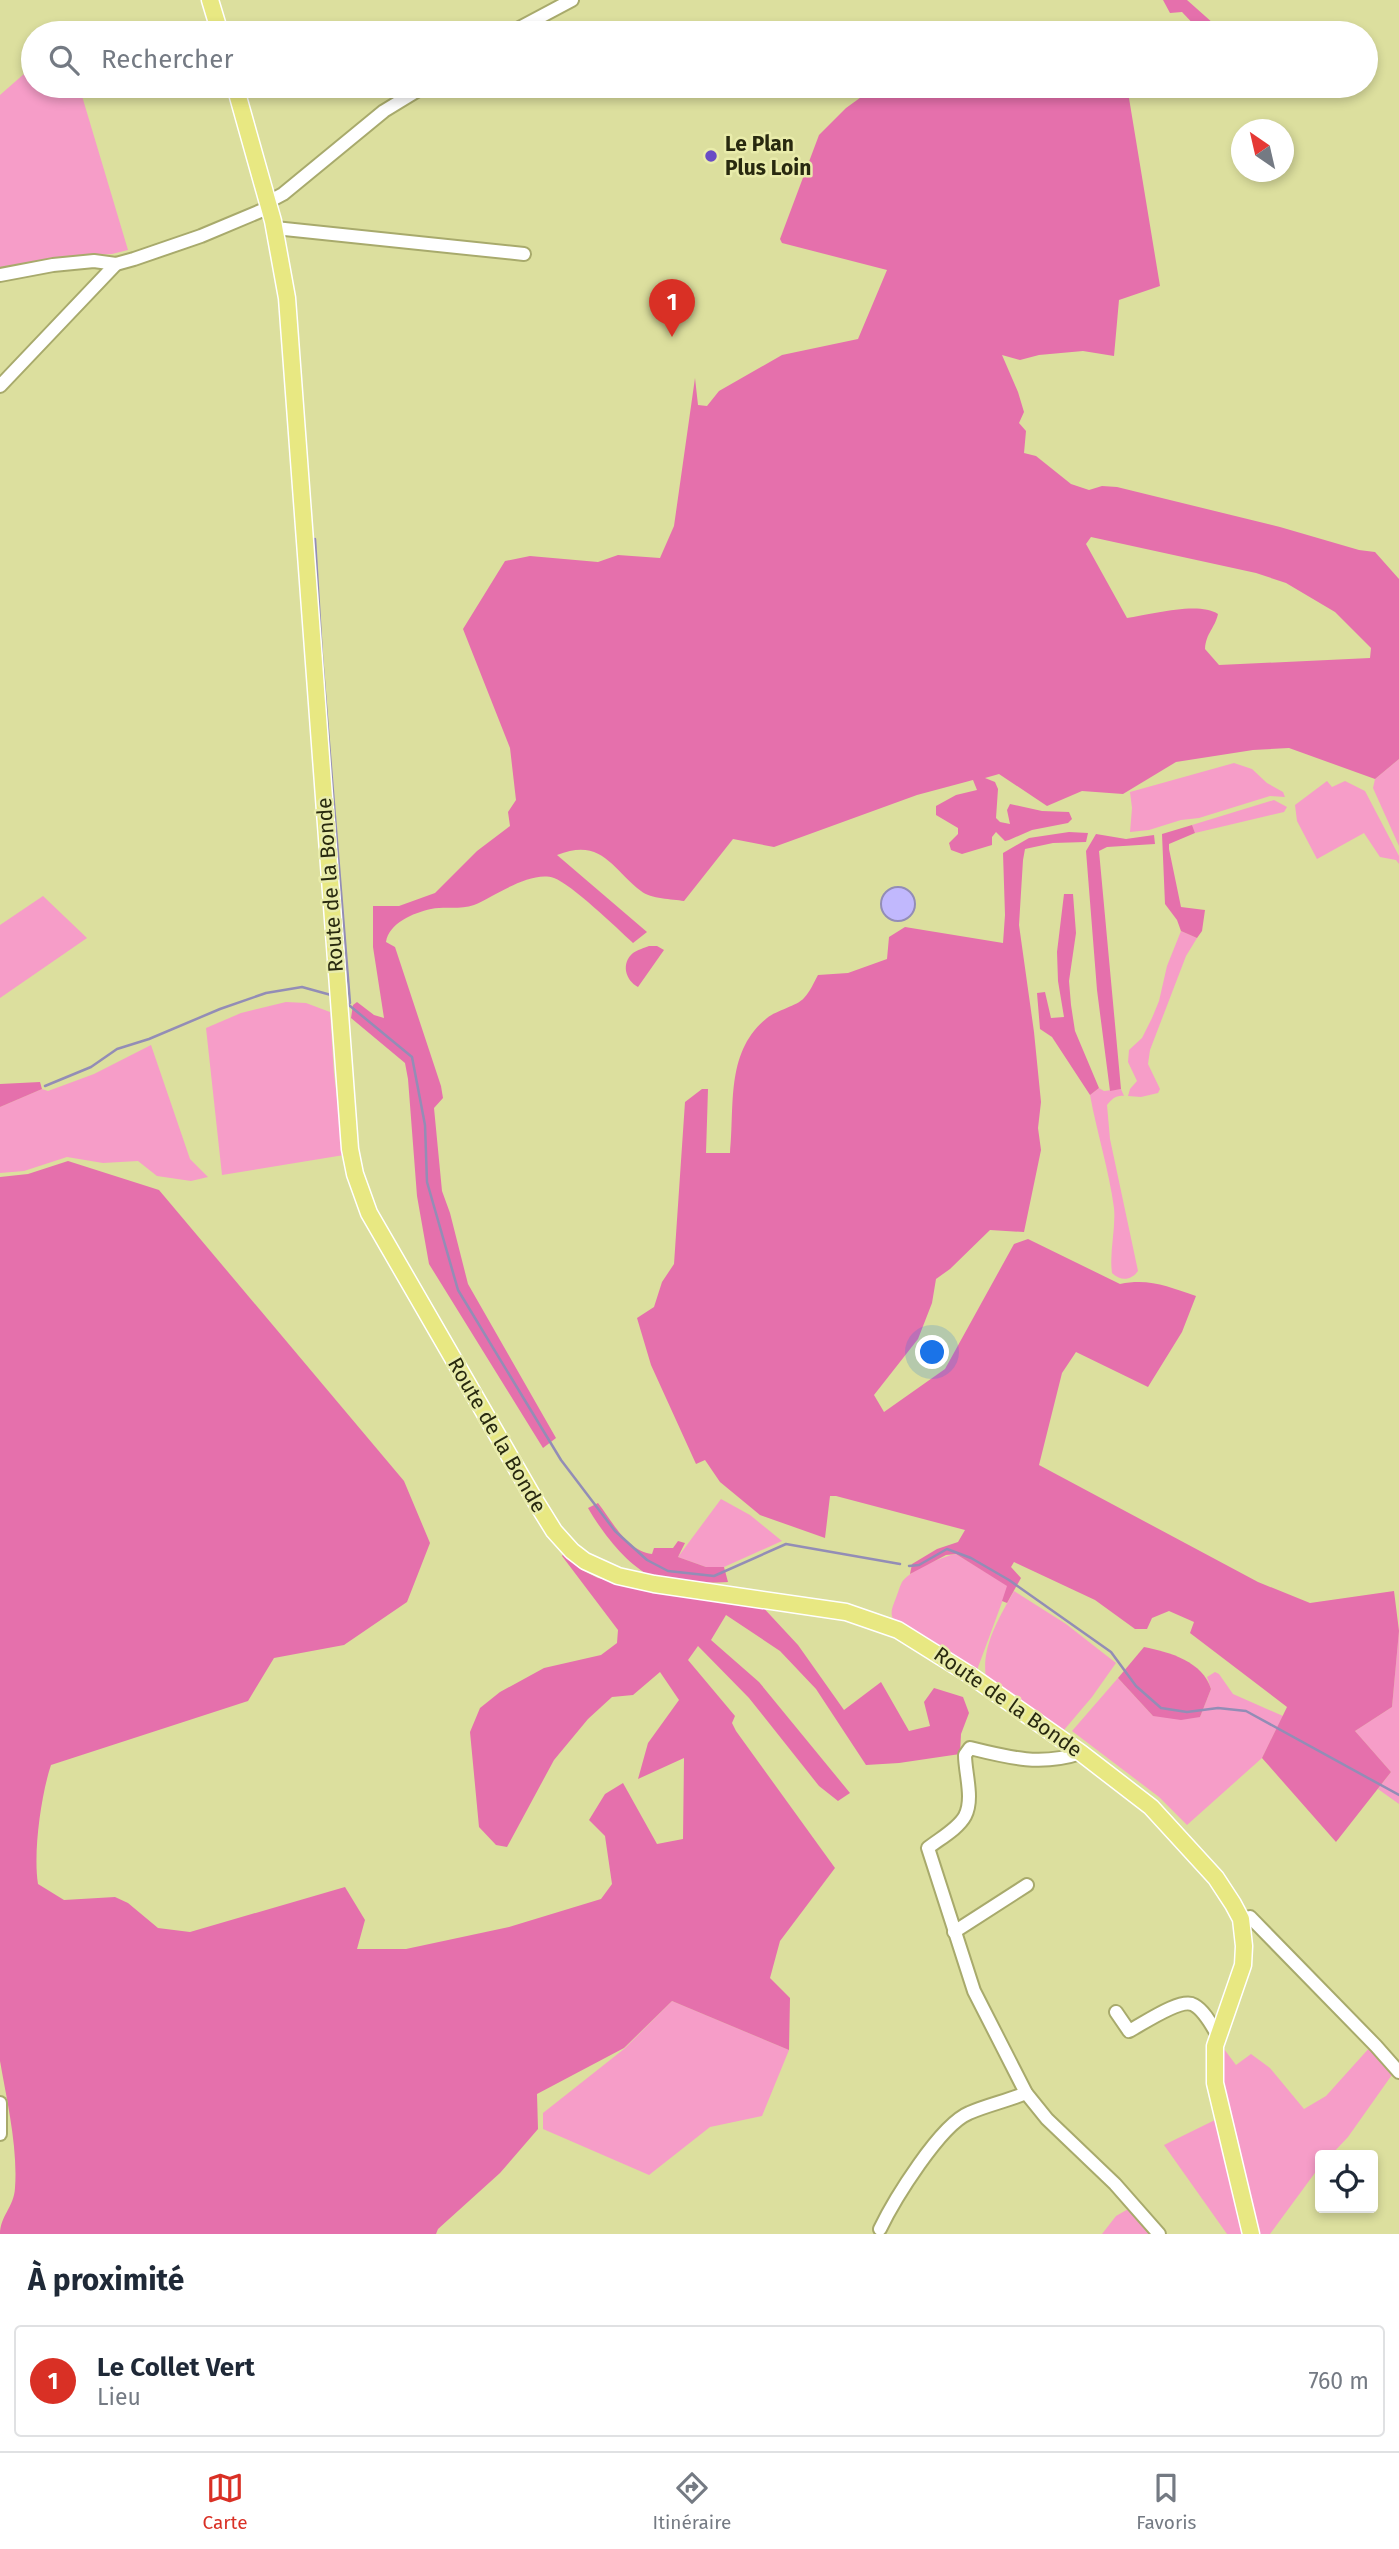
<!DOCTYPE html>
<html lang="fr">
<head>
<meta charset="utf-8">
<style>
  body { margin:0; font-family:"Fira Sans",sans-serif; background:#f2f2f3; color:#1f2937 }
  .controls { position:absolute; right:21px; bottom:21px; display:grid; overflow:hidden; border-radius:7px; box-shadow:0 4px 10px #0003 }
  .controls button { width:63px; height:63px; display:grid; place-items:center; padding:0; border:0; border-bottom:2px solid #e0e1e3; background:#fff; color:#1f2937; font:35px sans-serif }
  .compass { position:absolute; left:1231px; top:119px; width:63px; height:63px; border-radius:50%; background:#fff; box-shadow:0 4px 10px #0003; rotate:326deg }
  .you { position:absolute; left:933px; top:1353px; width:24px; height:24px; margin:-18px; border:5px solid #fff; border-radius:50%; background:#1a73e8; box-shadow:0 0 0 10px #1a73e833 }
  .badge { display:grid; place-items:center; width:46px; height:46px; border-radius:50%; background:#d93025; color:#fff; font-size:23px; font-weight:700 }
  .pin { position:absolute; translate:-50% -58px; filter:drop-shadow(0 2px 4px #0008) }
  .pin::after { content:''; position:absolute; top:37px; width:24px; height:21px; background:inherit; clip-path:polygon(0 0,100% 0,50% 100%) }
  .list { margin:0; padding:0; list-style:none }
  h2 { display:flex; justify-content:space-between; align-items:center; height:91px; margin:0; padding:0 28px; font-size:30px }
  h2 small { font-size:23px; font-weight:400; color:#747a83 }
  .list li { display:grid; grid-template-columns:46px 1fr auto; gap:21px; align-items:center; box-sizing:border-box; height:112px; margin:0 14px 14px; padding:0 14px; border:2px solid #e0e1e3; border-radius:7px }
  .list b { display:block; font-size:26px; white-space:nowrap }
  .list p { margin:0; font-size:23px; white-space:nowrap; color:#747a83 }
  .list em { font-size:23px; font-style:normal; color:#747a83 }
  .icon { flex:none; width:38px; height:38px; fill:none; stroke:currentColor; stroke-width:2; stroke-linecap:round; stroke-linejoin:round }
  .map { position:relative; flex:none; width:1399px; height:2234px; overflow:hidden }
  .search { position:absolute; background:#fff; box-shadow:0 4px 10px #0003; left:21px; right:21px; top:21px; height:77px; display:flex; align-items:center; gap:18px; box-sizing:border-box; padding:0 24px; border-radius:38px; color:#747a83; font-size:26px }
  .sheet { height:217px; background:#fff }
  nav { display:flex; justify-content:space-around; align-items:center; box-sizing:border-box; height:98px; border-top:2px solid #e0e1e3; background:#fff; font-size:19px; color:#747a83 }
  nav a { display:grid; justify-items:center; gap:4px }
  nav .on { color:#d93025 }
  .map>svg:first-child { display:block }
  .green { fill:#f69dc8 }
  .forest { fill:#e570ac; fill-rule:evenodd }
  .water { fill:#c1b8fd; stroke:#938db6; stroke-width:2 }
  .lines { fill:none; stroke-linecap:round; stroke-linejoin:round }
  .stream { stroke:#938db6; stroke-width:2.5 }
  .minor-casing { stroke:#a8aa6c; stroke-width:16 }
  .major-casing { stroke:#fff; stroke-width:19 }
  .minor { stroke:#fff; stroke-width:12 }
  .major { stroke:#e8e882; stroke-width:16 }
  .poi-dot { fill:#694cc5; stroke:#e9ecab; stroke-width:2.5 }
  .labels { text-anchor:middle; stroke-width:5; stroke-linejoin:round; paint-order:stroke }
  .poi-label { font-size:21px; font-weight:bold; fill:#28290f; stroke:#e9ecab; text-anchor:start }
  .street-label { font-size:21px; fill:#28290f; stroke:#e9ecab }
</style>
</head>
<body>
<div class="map">
<svg width="1399" height="2234" viewBox="0 0 1399 2234">
  <rect width="100%" height="100%" fill="#dcdf9e"/>
  <g class="green">
    <polygon points="33,66 33,86 79,86 128,250 112,254 55,258 0,270 0,95"/>
    <polygon points="1399,759 1399,846 1373,788 1375,779"/>
    <polygon points="1234,763 1252,769 1267,783 1283,792 1285,797 1270,796 1199,818 1181,820 1149,830 1130,832 1132,808 1130,792"/>
    <polygon points="1327,781 1332,787 1345,781 1365,791 1399,856 1399,864 1396,860 1380,857 1364,833 1317,859 1297,821 1295,805"/>
    <polygon points="1274,800 1287,807 1284,812 1195,833 1192,825"/>
    <polygon points="43,896 87,938 0,998 0,925"/>
    <polygon points="1181,931 1197,938 1186,956 1150,1050 1148,1064 1160,1089 1158,1093 1141,1097 1128,1096 1130,1089 1137,1081 1128,1062 1129,1050 1142,1038 1152,1018 1159,1001 1167,966"/>
    <polygon points="286,1002 306,1003 330,1012 334,1074 344,1155 222,1175 206,1028 241,1013"/>
    <polygon points="151,1045 190,1159 208,1177 191,1181 157,1176 138,1161 103,1163 67,1157 24,1171 0,1173 0,1107 42,1089 48,1091 94,1074"/>
    <path d="M1099 1088 1104 1091 1121 1089 1124 1096C1116 1095 1112 1099 1107 1105L1110 1139 1138 1271C1131 1281 1120 1281 1112 1273 1109 1252 1116 1229 1114 1208 1109 1170 1097 1133 1090 1095Z"/>
    <polygon points="721,1499 750,1515 782,1541 724,1567 706,1567 678,1557"/>
    <path d="M956 1554 1008 1586 977 1670 896 1623C890 1616 891 1611 894 1603 897 1596 899 1588 902 1582 909 1571 943 1556 956 1554Z"/>
    <path d="M1014 1591 1066 1624 1116 1663 1092 1697 1064 1730H1059L986 1678C981 1647 999 1618 1014 1591Z"/>
    <polygon points="1399,1631 1399,1804 1378,1789 1391,1772 1355,1731 1392,1707"/>
    <polygon points="1215,1672 1219,1674 1233,1694 1283,1716 1262,1758 1187,1825 1159,1797 1072,1731 1118,1678 1153,1716 1200,1717 1211,1689 1207,1677"/>
    <polygon points="672,2001 789,2050 762,2116 710,2127 649,2175 543,2129 543,2113 624,2049"/>
    <polygon points="1221,2045 1236,2065 1251,2054 1270,2068 1304,2109 1326,2096 1371,2046 1394,2072 1348,2137 1331,2155 1320,2155 1320,2166 1270,2234 1257,2234 1219,2081"/>
    <polygon points="1217,2119 1246,2234 1227,2234 1164,2145"/>
    <polygon points="1130,2208 1152,2234 1102,2234 1116,2216"/>
  </g>
  <g class="forest">
    <polygon points="1163,0 1187,0 1214,24 1230,33 848,33 899,25 953,23 1000,23 1121,31 1200,31 1182,12 1170,13"/>
    <path d="M893 86H1127L1160 286 1119 300 1114 356 1083 351 1039 355 1020 360 1002 355 1018 392 1024 412 1019 423 1026 431 1024 453 1036 456 1071 484 1089 490 1102 486 1117 487 1280 527 1359 550 1375 552 1399 579V759L1375 779 1289 748 1253 750 1176 762 1123 794 1082 791 1047 806 999 774 985 778 995 782 998 789 996 818 1000 822 1010 824 1007 810 1010 804 1042 811 1069 812 1072 819 1068 823 1032 830 1009 840 1005 841 996 832 992 837V845L962 854 951 850 949 843 958 834V828L936 815V806L956 795 977 790 973 780 917 795 774 847 733 839 684 901C672 899 651 899 641 891 612 869 602 837 557 855L647 932 633 943C617 928 571 884 554 878 531 870 495 896 474 905 460 910 445 906 431 909 413 913 389 923 386 942L395 947 441 1086 443 1098 434 1108 442 1191 450 1213 468 1284 556 1438 543 1448 429 1264 417 1196 408 1079 405 1063 351 1018 353 1005 357 1002 374 1015 384 1018 373 947V906H399L435 893 477 851 510 826 508 812 516 800 510 748 463 629 505 561 530 556 598 562 618 555 660 558 674 526 695 378 698 405 707 406 719 391 782 355 858 339 887 270 782 243 780 239 819 135 846 108 864 95ZM1091 537 1256 573 1286 583 1335 612 1371 648 1370 658 1219 665 1205 649C1206 633 1215 628 1218 614 1198 601 1150 615 1127 618L1086 544Z"/>
    <polygon points="1192,825 1195,833 1169,844 1169,849 1181,907 1205,910 1202,931 1197,938 1181,931 1177,920 1165,904 1162,834"/>
    <path d="M1069 832 1088 833 1086 842 1053 843 1025 849 1023 860 1019 925 1034 1032 1041 1102 1038 1128 1041 1150 1024 1232 990 1230 950 1269 936 1279 932 1303 918 1339 874 1395 884 1412 945 1369 1014 1244 1028 1239 1120 1284C1150 1278 1168 1287 1196 1296L1182 1332 1148 1387 1076 1352 1062 1373 1039 1465 1258 1582 1310 1603 1394 1591 1399 1631 1392 1707 1355 1731 1391 1772 1336 1842 1262 1758 1287 1707 1190 1633 1194 1622 1169 1611 1152 1618 1147 1629H1135L1095 1600 1014 1562 1011 1567 1021 1578 1007 1603 1002 1601 1007 1586 956 1554 946 1555 910 1574 912 1564 937 1549 958 1542 965 1530 836 1496H830L825 1538 760 1515 720 1482 705 1460 696 1464 651 1365 637 1318 654 1307 662 1282 674 1264 685 1102 702 1089H708L706 1153H730C735 1105 725 1052 767 1018 777 1010 797 1006 804 998 810 992 814 982 818 975L848 973 887 959 889 937 905 927 1003 943 1005 915 1003 853 1029 838Z"/>
    <polygon points="1096,834 1126,839 1154,835 1155,844 1107,847 1099,851 1121,1089 1110,1091 1097,990 1086,851"/>
    <polygon points="1064,894 1073,894 1076,933 1069,981 1071,1005 1075,1031 1099,1088 1090,1095 1052,1037 1040,1029 1037,993 1045,992 1051,1018 1064,1017 1058,981 1057,952"/>
    <path d="M649 946H657L664 950 638 987C625 980 621 963 633 953 637 950 644 948 649 946Z"/>
    <polygon points="40,1082 42,1089 0,1107 0,1084"/>
    <path d="M68 1161 159 1190 404 1481 430 1543 407 1602 344 1645 274 1658 248 1701 51 1765C41 1795 33 1853 38 1884L64 1900 115 1897 128 1903 158 1928 190 1932 345 1887 365 1920 357 1949H406L509 1927 601 1899 612 1884 605 1836 589 1820 605 1794 623 1783 657 1844 683 1839 684 1758 638 1779 648 1743 679 1700 660 1672 633 1695 612 1697 588 1719 554 1760 507 1847 496 1845 479 1827 470 1732 480 1708 500 1692 544 1668 601 1655 617 1643 618 1630 562 1556 564 1553 580 1569 598 1578 625 1584 760 1604 798 1645 844 1710 881 1682 909 1731 930 1726 924 1702 934 1688 963 1697 969 1713 961 1734 960 1754 899 1763 866 1765 816 1689 780 1651 726 1615 711 1640 759 1682 850 1793 838 1801 819 1786 749 1698 698 1646 688 1660 735 1716 732 1723 736 1731 835 1868 780 1941 770 1978 790 1998 789 2050 672 2001 624 2048 537 2094 538 2129 500 2173 438 2229 436 2234H0C0 2216 14 2207 15 2188 18 2148 7 2101 0 2061V1177L28 1174Z"/>
    <path d="M598 1503C612 1521 627 1551 652 1554L654 1548H673L678 1541 685 1543 678 1557 706 1567H724L728 1582C709 1583 668 1584 651 1576 627 1565 601 1531 588 1508Z"/>
    <path d="M1144 1647C1170 1652 1203 1662 1211 1689L1200 1717 1181 1720 1153 1716 1118 1678Z"/>
  </g>
  <circle class="water" cx="898" cy="904" r="17"/>
  <g class="lines">
    <g class="stream">
      <polyline points="315,539 322,656 350,1003"/>
      <polyline points="344,1001 412,1057 425,1125 427,1182 458,1290 561,1460 615,1531 647,1560 668,1571 714,1576 786,1544 900,1564"/>
      <polyline points="45,1086 91,1067 117,1049 149,1039 220,1009 266,993 302,987 331,995"/>
      <polyline points="909,1566 919,1565 947,1549 971,1558 1009,1580 1111,1652 1136,1686 1161,1708 1187,1712 1218,1708 1246,1711 1399,1795"/>
    </g>
    <defs>
      <g id="minor">
        <polyline points="510,33 572,0"/>
        <polyline points="268,202 283,194 384,111 425,86"/>
        <polyline points="275,228 524,254"/>
        <polyline points="0,275 53,265 94,261 116,264 134,259 201,236 270,207"/>
        <polyline points="0,386 116,264"/>
        <path d="M1081 1753C1041 1766 1010 1758 970 1748L965 1755C965 1773 974 1799 965 1816 958 1829 939 1839 928 1848L974 1991 1026 2093 1047 2119 1115 2184 1159 2234"/>
        <polyline points="1241,1919 1250,1917 1376,2046 1399,2072"/>
        <polyline points="954,1932 1027,1885"/>
        <path d="M1116 2012 1129 2031C1143 2024 1181 1997 1194 2005 1205 2011 1212 2026 1218 2036"/>
        <polyline points="0,2103 0,2134"/>
        <path d="M880 2229C894 2200 940 2125 969 2113 987 2105 1007 2101 1026 2093"/>
      </g>
      <g id="major">
        <polyline points="210,0 220,33"/>
        <polyline points="235,86 273,221 287,298 350,1149 355,1174 369,1213 536,1502 554,1531 572,1551 585,1561 618,1576 654,1584 846,1612 898,1630 970,1675 1081,1753 1151,1807 1216,1878 1233,1904 1241,1919 1244,1946 1243,1965 1215,2046 1215,2083 1251,2234"/>
      </g>
    </defs>
    <use href="#minor" class="minor-casing"/>
    <use href="#major" class="major-casing"/>
    <use href="#minor" class="minor"/>
    <use href="#major" class="major"/>
  </g>
  <circle class="poi-dot" cx="711" cy="156" r="7"/>
  <g class="labels">
    <g class="poi-label">
      <text x="725" y="151">Le Plan<tspan x="725" dy="24">Plus Loin</tspan></text>
    </g>
    <g class="street-label">
      <text transform="translate(330 885) rotate(-94)" y="7">Route de la Bonde</text>
      <text transform="translate(497 1435) rotate(60)" y="7">Route de la Bonde</text>
      <text transform="translate(1008 1702) rotate(35)" y="7">Route de la Bonde</text>
    </g>
  </g>
</svg>
<div class="controls">
<button><svg class="icon" aria-label="locate" viewBox="0 0 24 24"><circle cx="12" cy="12" r="6"/><path d="M12 2v4M12 18v4M2 12h4M18 12h4"/></svg></button>
</div>
<svg class="compass" viewBox="-18 -18 36 36"><path d="M0-13l5 13h-10z" fill="#e53935"/><path d="M0 13l5-13h-10z" fill="#747a83"/></svg>
<div class="you"></div>
<div class="pin badge" style="left:672px;top:337px">1</div>
<div class="search"><svg class="icon" aria-label="search" viewBox="0 0 24 24"><circle cx="10" cy="10" r="6"/><path d="M15 15l6 6"/></svg>Rechercher</div>
</div>
<section class="sheet">
<h2>À proximité<small></small></h2>
<ul class="list">
<li><span class="badge">1</span><div><b>Le Collet Vert</b><p>Lieu</p></div><em>760 m</em></li>
</ul>
</section>
<nav>
<a class="on"><svg class="icon" aria-label="map" viewBox="0 0 24 24"><path d="M3 6l6-2 6 2 6-2v14l-6 2-6-2-6 2zM9 4v14M15 6v14"/></svg>Carte</a>
<a><svg class="icon" aria-label="directions" viewBox="0 0 24 24"><path d="M12 3l9 9-9 9-9-9zM9 14v-3h6M13 9l2 2-2 2"/></svg>Itinéraire</a>
<a><svg class="icon" aria-label="saved" viewBox="0 0 24 24"><path d="M7 4h10v16l-5-4-5 4z"/></svg>Favoris</a>
</nav>
</body>
</html>
